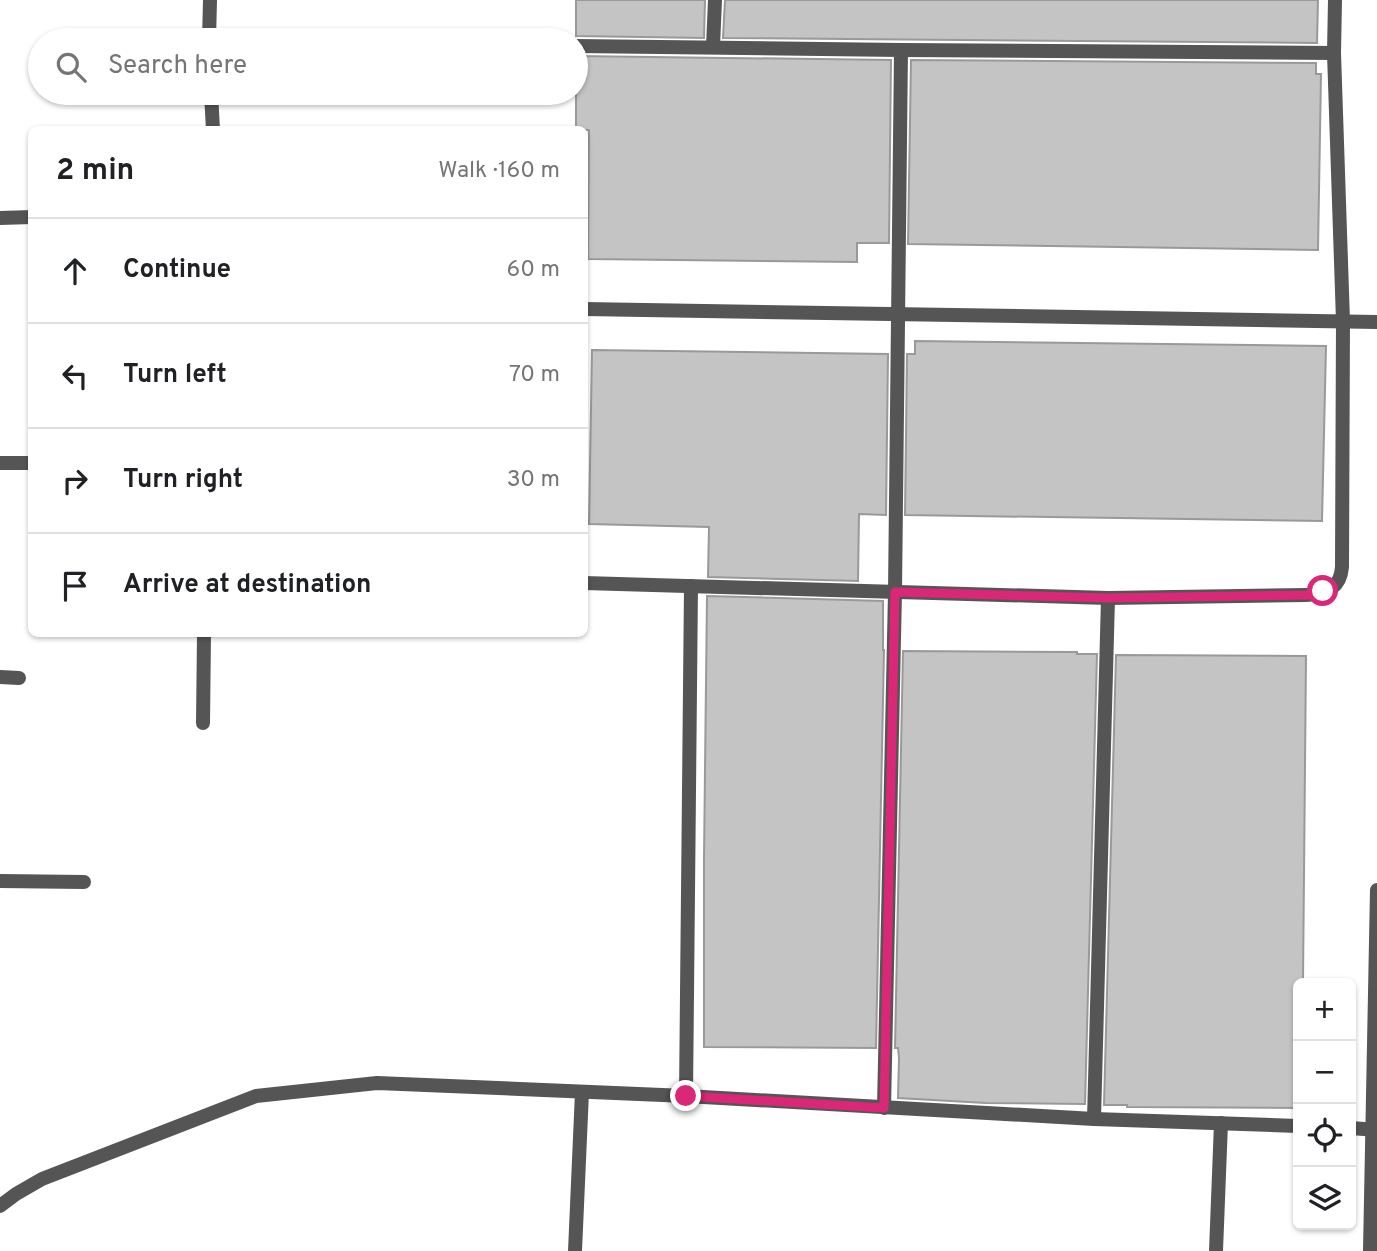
<!DOCTYPE html>
<html lang="en">
<head>
<meta charset="utf-8">
<style>
  body { margin:0; font-family:Overpass,sans-serif; background:#f2f2f2; color:#202124 }
  .controls { position:absolute; right:21px; bottom:21px; display:grid; overflow:hidden; border-radius:10px; box-shadow:0 2px 5px #0004 }
  .controls button { width:63px; height:63px; display:grid; place-items:center; padding:0; border:0; border-bottom:2px solid #e0e0e0; background:#fff; color:#202124; font:35px sans-serif }
  .stop { position:absolute; width:21px; height:21px; margin:-16px; border:5px solid #db2777; border-radius:50%; background:#fff }
  .stop.end { background:#db2777; border-color:#fff; box-shadow:0 2px 7px #0008 }
  .list { margin:0; padding:0; list-style:none }
  h2 { display:flex; justify-content:space-between; align-items:center; height:91px; margin:0; padding:0 28px; font-size:30px }
  h2 small { font-size:23px; font-weight:400; color:#757577 }
  .list li { display:grid; grid-template-columns:46px 1fr auto; gap:21px; align-items:center; box-sizing:border-box; height:105px; padding:0 28px; border-top:2px solid #e0e0e0 }
  .list b { display:block; font-size:26px; white-space:nowrap }
  .list em { font-size:23px; font-style:normal; color:#757577 }
  .icon { flex:none; width:38px; height:38px; fill:none; stroke:currentColor; stroke-width:2; stroke-linecap:round; stroke-linejoin:round }
  .map { position:relative; flex:none; width:1377px; height:1251px; overflow:hidden }
  .search { position:absolute; background:#fff; box-shadow:0 2px 5px #0004; left:28px; top:28px; width:560px; height:77px; display:flex; align-items:center; gap:18px; box-sizing:border-box; padding:0 24px; border-radius:38px; color:#757577; font-size:26px }
  .panel { position:absolute; background:#fff; box-shadow:0 2px 5px #0004; left:28px; top:126px; width:560px; height:511px; border-radius:10px }
  .map>svg:first-child { display:block }
  .building { fill:#c4c4c4; stroke:#999; stroke-width:2 }
  .lines { fill:none; stroke-linecap:round; stroke-linejoin:round }
  .street { stroke:#555; stroke-width:14 }
  .route { stroke:#db2777; stroke-width:9 }
</style>
</head>
<body>
<div class="map">
<svg width="1377" height="1251" viewBox="0 0 1377 1251">
  <rect width="100%" height="100%" fill="#fff"/>
  <g class="building">
    <polygon points="576,0 705,0 704,38 576,36"/>
    <polygon points="725,0 1318,0 1317,43 723,38"/>
    <polygon points="576,56 891,60 889,243 857,243 857,262 588,259 589,130 576,130"/>
    <polygon points="911,60 1316,63 1316,74 1321,74 1318,250 908,244"/>
    <polygon points="915,341 1326,346 1322,521 905,515 907,354 915,354"/>
    <polygon points="592,350 888,354 886,515 859,514 858,581 708,577 709,527 589,524"/>
    <polygon points="707,596 883,601 883,650 884,650 876,1048 704,1047 704,859"/>
    <polygon points="903,651 1077,652 1077,654 1097,654 1085,1104 986,1103 898,1098 899,1058 898,1048 895,1048"/>
    <polygon points="1116,655 1306,656 1303,983 1298,983 1298,1108 1127,1107 1127,1105 1104,1105"/>
  </g>
  <g class="lines">
    <g class="street">
      <polyline points="209,40 210,0"/>
      <polyline points="576,46 901,50 895,592 884,1108"/>
      <polyline points="713,47 715,0"/>
      <polyline points="901,50 1334,53"/>
      <polyline points="211,93 213,130"/>
      <polyline points="0,218 32,217"/>
      <polyline points="584,309 1377,322"/>
      <polyline points="0,463 32,463"/>
      <path d="M584 583 1108 598 1307 595C1327 591 1340 590 1342 567L1343 321 1334 53 1335 0"/>
      <polyline points="691,586 686,1096 1094,1119 1298,1126"/>
      <polyline points="0,677 19,678"/>
      <polyline points="203,723 204,634"/>
      <polyline points="0,881 84,882"/>
      <polyline points="1094,1119 1108,598"/>
      <polyline points="1351,1128 1377,1130"/>
      <polyline points="0,1206 16,1194 42,1179 256,1096 377,1083 686,1096"/>
      <polyline points="575,1251 582,1092"/>
      <polyline points="1216,1251 1221,1123"/>
      <polyline points="1370,1251 1377,890"/>
    </g>
  </g>
  <g class="lines">
    <polyline class="route" points="686,1096 884,1108 895,592 1108,598 1307,595 1323,591"/>
  </g>
</svg>
<div class="controls">
<button>+</button>
<button>−</button>
<button><svg class="icon" aria-label="locate" viewBox="0 0 24 24"><circle cx="12" cy="12" r="6"/><path d="M12 2v4M12 18v4M2 12h4M18 12h4"/></svg></button>
<button><svg class="icon" aria-label="layers" viewBox="0 0 24 24"><path d="M12 4l9 5-9 5-9-5zM3 14l9 5 9-5"/></svg></button>
</div>
<div class="stop" style="left:1323px;top:591px"></div>
<div class="stop end" style="left:686px;top:1096px"></div>
<div class="search"><svg class="icon" aria-label="search" viewBox="0 0 24 24"><circle cx="10" cy="10" r="6"/><path d="M15 15l6 6"/></svg>Search here</div>
<section class="panel">
<h2>2 min<small>Walk · 160 m</small></h2>
<ul class="list">
<li><svg class="icon" aria-label="ahead" viewBox="0 0 24 24"><path d="M12 20V5M6 11l6-6 6 6"/></svg><div><b>Continue</b></div><em>60 m</em></li>
<li><svg class="icon" aria-label="left" viewBox="0 0 24 24"><path d="M17 20v-9H6M10 6l-5 5 5 5"/></svg><div><b>Turn left</b></div><em>70 m</em></li>
<li><svg class="icon" aria-label="right" viewBox="0 0 24 24"><path d="M7 20v-9h11M14 6l5 5-5 5"/></svg><div><b>Turn right</b></div><em>30 m</em></li>
<li><svg class="icon" aria-label="arrive" viewBox="0 0 24 24"><path d="M6 21V4h12l-3 4 3 4H6"/></svg><div><b>Arrive at destination</b></div></li>
</ul>
</section>
</div>
</body>
</html>
